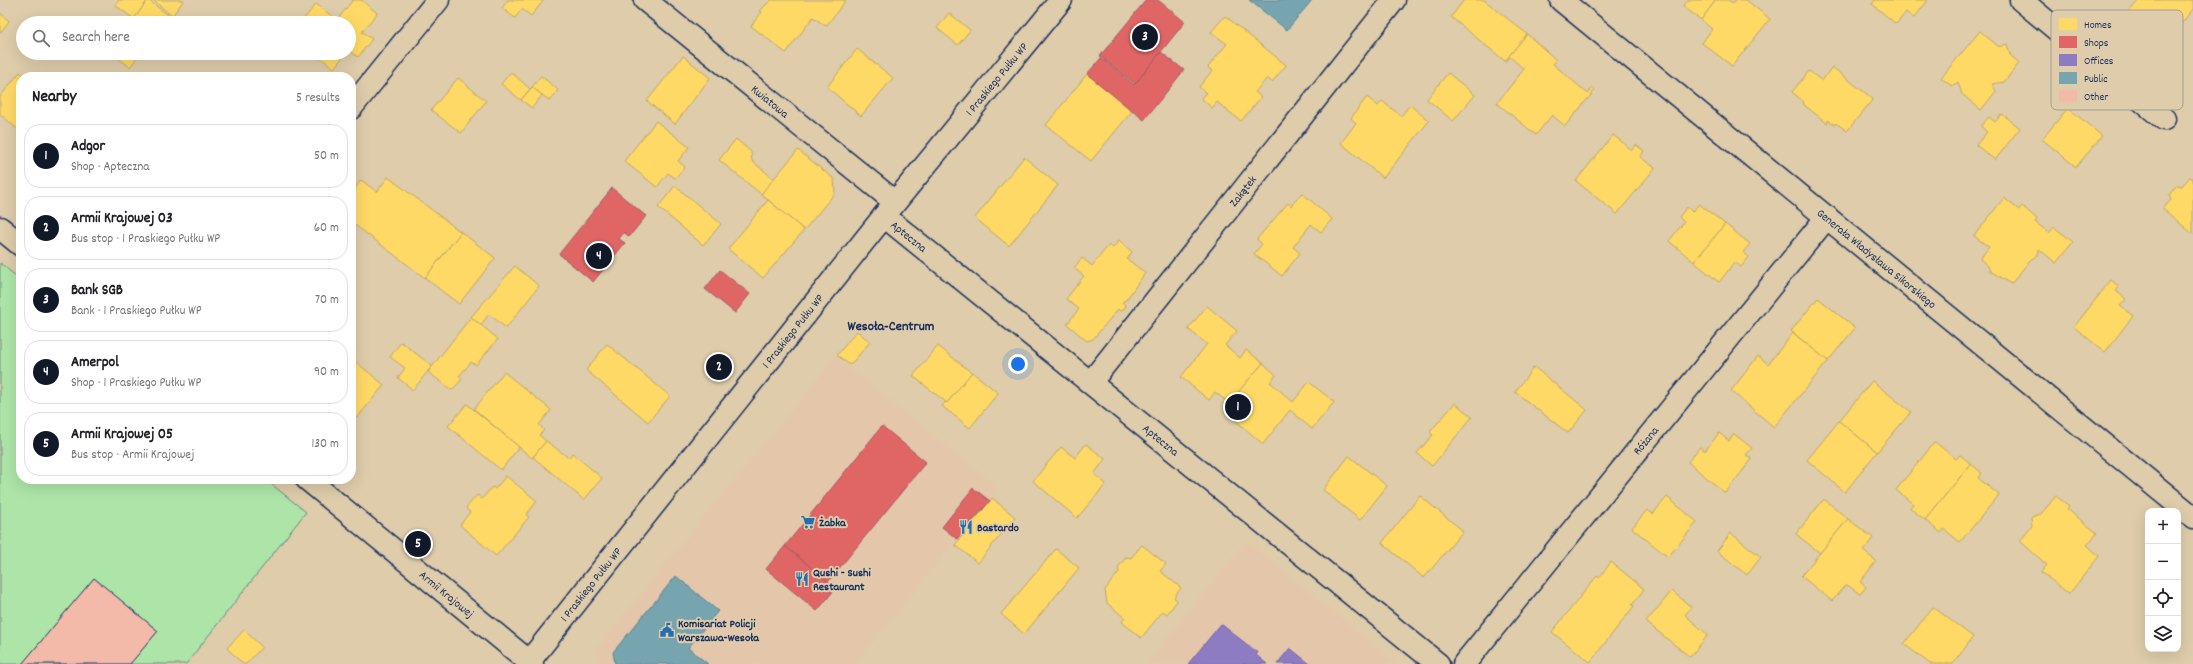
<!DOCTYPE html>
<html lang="en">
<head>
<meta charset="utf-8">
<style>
  body { margin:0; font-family:Dekko,sans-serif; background:#f6f6f6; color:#202124 }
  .controls { position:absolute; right:12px; bottom:12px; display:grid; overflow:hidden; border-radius:8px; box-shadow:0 4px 16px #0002 }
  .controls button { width:36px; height:36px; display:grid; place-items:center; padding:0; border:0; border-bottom:1px solid #e0e0e0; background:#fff; color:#202124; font:20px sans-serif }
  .you { position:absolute; left:1018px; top:364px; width:14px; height:14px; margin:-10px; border:3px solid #fff; border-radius:50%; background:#1a73e8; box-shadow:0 0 0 6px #1a73e833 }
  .badge { display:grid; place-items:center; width:26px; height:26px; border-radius:50%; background:#111827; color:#fff; font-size:13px; font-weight:700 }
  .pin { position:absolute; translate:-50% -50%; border:2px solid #fff; box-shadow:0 1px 4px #0006 }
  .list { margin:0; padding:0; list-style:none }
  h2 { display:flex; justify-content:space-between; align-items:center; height:52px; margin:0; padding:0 16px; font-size:17px }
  h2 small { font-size:13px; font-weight:400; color:#757577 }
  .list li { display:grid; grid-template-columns:26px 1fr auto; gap:12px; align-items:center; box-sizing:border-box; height:64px; margin:0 8px 8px; padding:0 8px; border:1px solid #e0e0e0; border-radius:16px }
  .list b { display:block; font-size:15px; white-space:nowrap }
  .list p { margin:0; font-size:13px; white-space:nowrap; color:#757577 }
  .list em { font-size:13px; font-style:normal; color:#757577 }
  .icon { flex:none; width:22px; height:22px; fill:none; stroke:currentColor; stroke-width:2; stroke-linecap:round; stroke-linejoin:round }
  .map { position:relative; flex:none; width:2193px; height:664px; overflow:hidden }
  .search { position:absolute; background:#fff; box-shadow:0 4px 16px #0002; left:16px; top:16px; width:340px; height:44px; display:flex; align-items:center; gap:10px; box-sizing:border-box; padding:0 14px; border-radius:22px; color:#757577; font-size:15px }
  .panel { position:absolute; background:#fff; box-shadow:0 4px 16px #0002; left:16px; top:72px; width:340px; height:412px; border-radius:16px }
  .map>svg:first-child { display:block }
  .built { fill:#e4c7aa }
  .green { fill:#ade5a8; stroke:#648a83 }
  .homes { fill:#ffd966; stroke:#bba664 }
  .shops { fill:#e06666; stroke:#a55664 }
  .offices { fill:#8e7cc3; stroke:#6c65a5 }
  .public { fill:#76a5af; stroke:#5b8297 }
  .building { fill:#f3baaa; stroke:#1b2f5e }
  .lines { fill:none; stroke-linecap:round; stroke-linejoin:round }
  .minor-casing { stroke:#1b2f5e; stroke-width:25 }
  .minor { stroke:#deccaa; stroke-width:22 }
  .labels { text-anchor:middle; stroke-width:4; stroke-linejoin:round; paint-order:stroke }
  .street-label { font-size:12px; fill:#1b2f5e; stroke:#deccaa }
  .poi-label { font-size:12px; font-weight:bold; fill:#1b2f5e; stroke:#deccaa; text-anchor:start }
  .quarter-label { font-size:14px; font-weight:bold; fill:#1b2f5e; stroke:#deccaa }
  .key { fill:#deccaa; stroke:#a49d93; stroke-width:1 }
  .key-label { font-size:11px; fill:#1b2f5e }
</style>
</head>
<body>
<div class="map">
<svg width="2193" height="664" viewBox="0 0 2193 664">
  <rect width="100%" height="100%" fill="#deccaa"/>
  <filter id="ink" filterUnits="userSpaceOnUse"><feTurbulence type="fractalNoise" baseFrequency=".025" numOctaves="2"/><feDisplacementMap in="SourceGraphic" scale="8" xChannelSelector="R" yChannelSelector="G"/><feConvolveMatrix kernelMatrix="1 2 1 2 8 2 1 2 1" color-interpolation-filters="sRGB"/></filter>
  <g filter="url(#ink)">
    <g class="built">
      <polygon points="835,357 999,488 855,664 600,664 595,650"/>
      <polygon points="1246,541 1398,664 1146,664"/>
    </g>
    <polygon class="green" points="0,263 21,280 21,479 265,479 306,512 186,664 0,664"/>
    <g class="homes">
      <polygon points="119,0 148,0 134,19 115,5"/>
      <polygon points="148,0 168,15 162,23 131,23"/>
      <polygon points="153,0 184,0 172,16"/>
      <polygon points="353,0 361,0 377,13 362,32 372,39 358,57 349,50 349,23 301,23 316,4 337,20"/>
      <polygon points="508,0 544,0 531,16 522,9 515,18 502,8"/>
      <polygon points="771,0 846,0 826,26 813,17 786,53 751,26 762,12 760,11"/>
      <polygon points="1464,0 1484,0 1527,34 1505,61 1451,17"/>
      <polygon points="1688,0 1716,0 1701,20 1683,6"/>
      <polygon points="1716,0 1728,0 1733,4 1736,0 1746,0 1770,19 1732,66 1702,43 1712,29 1701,20"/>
      <polygon points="1875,0 1928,0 1914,18 1906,12 1896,24 1872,4"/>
      <polygon points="2139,0 2193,0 2193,9 2160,50 2122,20"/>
      <polygon points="0,13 9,21 0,33"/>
      <polygon points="949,13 970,30 958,45 937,28"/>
      <polygon points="1225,16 1286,65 1272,82 1267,78 1255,92 1261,97 1241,121 1217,102 1212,108 1201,98 1206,93 1199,87 1212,71 1208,67 1227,44 1211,32"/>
      <polygon points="1980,31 1999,47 2007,44 2010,55 2019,63 2004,82 1992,84 1996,91 1981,110 1962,94 1958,82 1952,86 1941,78"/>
      <polygon points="1527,34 1556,60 1553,64 1588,94 1592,88 1595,90 1565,126 1552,115 1536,135 1497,103 1524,69 1510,57 1506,62 1505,61"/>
      <polygon points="857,49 893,78 861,116 827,87"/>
      <polygon points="112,53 140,53 130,67"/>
      <polygon points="314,53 346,53 334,68"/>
      <polygon points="683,56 710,78 675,124 647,101"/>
      <polygon points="1832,67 1873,99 1847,131 1836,123 1835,125 1828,120 1827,123 1803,104 1804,102 1792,92 1809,71 1822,81"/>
      <polygon points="20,72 25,77 21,77 21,132 0,114 0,97"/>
      <polygon points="511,72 530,89 521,100 501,84"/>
      <polygon points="1448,73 1475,95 1453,121 1427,99"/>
      <polygon points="1087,74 1132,111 1091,161 1046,125"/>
      <polygon points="541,76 558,90 550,101 532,87"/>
      <polygon points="458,78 486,101 461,133 431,110"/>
      <polygon points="532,87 542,95 532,108 521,100"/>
      <polygon points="1367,97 1378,106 1382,101 1401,116 1410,105 1429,121 1383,178 1341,143 1356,123 1351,118"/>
      <polygon points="2068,108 2102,136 2076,167 2042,139"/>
      <polygon points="2002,114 2020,128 1995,160 1976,145 1987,132 1981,126 1989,117 1995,122"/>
      <polygon points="656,121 689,147 678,161 685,167 675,178 668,173 657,187 624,161"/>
      <polygon points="1613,135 1632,150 1636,145 1644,151 1640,157 1655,168 1617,214 1576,181"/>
      <polygon points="736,139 751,152 752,161 774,179 761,194 719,160"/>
      <polygon points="798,150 834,179 835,193 804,230 761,194"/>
      <polygon points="1024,157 1058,185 1009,246 975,218"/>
      <polygon points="388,177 461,232 425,278 351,222 351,194 361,180 377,192"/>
      <polygon points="2190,177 2193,179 2193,234 2163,209 2171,200 2169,195 2177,185 2182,186"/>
      <polygon points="675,186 721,224 703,245 658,207"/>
      <polygon points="1302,193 1332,219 1321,232 1311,224 1293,247 1300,253 1282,276 1254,254 1262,244 1257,239 1288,203 1291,206"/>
      <polygon points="2004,198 2019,210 2022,206 2037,219 2035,222 2049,233 2054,227 2073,242 2056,263 2039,249 2038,255 2030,260 2011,284 1990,271 1988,266 1980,259 1989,247 1974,236"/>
      <polygon points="768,200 804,230 763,278 728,249"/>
      <polygon points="1699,204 1725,224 1694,262 1669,241 1684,222 1679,217 1687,207 1692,212"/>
      <polygon points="1725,224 1750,244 1743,252 1749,257 1741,267 1735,262 1719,282 1694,262"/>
      <polygon points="461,232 495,258 459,304 425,278"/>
      <polygon points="1119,240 1132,252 1127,259 1145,273 1126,300 1122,302 1126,306 1121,312 1118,309 1093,339 1087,341 1067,324 1079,309 1066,299 1084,276 1074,268 1082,258 1092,266 1109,245 1113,248"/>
      <polygon points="515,266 539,286 506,328 489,314 481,325 471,317"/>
      <polygon points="2111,280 2119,287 2116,291 2126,299 2120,306 2133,316 2105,352 2074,327"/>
      <polygon points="1818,298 1855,328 1828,361 1791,331"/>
      <polygon points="1207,306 1237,331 1225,345 1240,358 1246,350 1263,363 1229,403 1215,392 1209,400 1181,377 1207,344 1188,329"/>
      <polygon points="471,317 498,339 476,365 471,362 459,376 462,379 452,390 428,372"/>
      <polygon points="857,331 870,342 850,365 837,355"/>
      <polygon points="1793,333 1828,361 1774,427 1731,391 1758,356 1768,364"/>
      <polygon points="401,342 432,366 413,390 398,378 405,368 390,357"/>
      <polygon points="607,344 670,396 648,422 586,370"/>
      <polygon points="938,346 972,373 947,403 913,376"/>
      <polygon points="351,358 384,385 357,418 351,412"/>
      <polygon points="1263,363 1276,375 1270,382 1293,402 1309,382 1334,402 1312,429 1290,410 1263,444 1235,420 1241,413 1229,403"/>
      <polygon points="1534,367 1587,410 1568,433 1515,392"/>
      <polygon points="504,372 551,410 539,425 544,430 539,435 546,441 532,458 474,409"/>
      <polygon points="972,372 998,393 970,428 942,406 946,402 947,403"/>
      <polygon points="1872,381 1911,412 1877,452 1839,421"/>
      <polygon points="1455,403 1472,417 1432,466 1417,453 1433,435 1430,432"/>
      <polygon points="467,404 519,447 501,470 448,426"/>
      <polygon points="1839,421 1877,452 1845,492 1807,460"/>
      <polygon points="1719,433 1729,441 1734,434 1752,448 1746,455 1752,459 1725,493 1688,462 1700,447 1705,451"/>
      <polygon points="546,441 569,458 572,453 602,478 584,500 533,457"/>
      <polygon points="1935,442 1956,459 1960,455 1971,464 1925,520 1910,508 1913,504 1896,490"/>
      <polygon points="1086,444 1105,459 1094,474 1106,484 1077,518 1033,481 1061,447 1075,458"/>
      <polygon points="1349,456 1387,486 1360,520 1323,490"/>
      <polygon points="1971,464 1982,473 1978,478 1999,495 1960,542 1944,529 1941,533 1925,520"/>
      <polygon points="506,476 537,501 526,515 529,517 496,556 460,525 470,512 466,508 477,495 482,499 492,487 495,489"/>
      <polygon points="1420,496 1463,531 1424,578 1382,543"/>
      <polygon points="2056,496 2069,506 2067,509 2097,533 2087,545 2099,556 2069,594 2041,572 2047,565 2020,541 2032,526 2031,517 2041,514"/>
      <polygon points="1667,497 1697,522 1668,557 1632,528 1647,510 1653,514"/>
      <polygon points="992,498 1015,517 978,563 955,545"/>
      <polygon points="1824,499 1848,519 1820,553 1796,534"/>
      <polygon points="1848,519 1873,538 1863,551 1876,561 1860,582 1866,587 1860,594 1846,584 1832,601 1801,576"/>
      <polygon points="1731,533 1761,557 1747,575 1717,551"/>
      <polygon points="1142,545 1166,564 1160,571 1181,588 1174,597 1177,601 1167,614 1163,611 1141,638 1122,622 1125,618 1107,603 1105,590 1119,572 1118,568 1126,557 1131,558"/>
      <polygon points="1056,549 1079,568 1024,634 1001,614"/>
      <polygon points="1611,562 1644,589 1632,605 1634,606 1590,662 1552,632 1597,576 1599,578"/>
      <polygon points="1672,591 1691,607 1685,615 1708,635 1690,657 1646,622"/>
      <polygon points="1933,607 1973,637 1953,664 1930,664 1904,644"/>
      <polygon points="244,630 262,647 246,664 243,664 227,648"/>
    </g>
    <g class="shops">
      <polygon points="1146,0 1158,0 1185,22 1135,84 1100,56"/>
      <polygon points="1161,52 1184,70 1144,120 1087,74 1101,58 1134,85"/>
      <polygon points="612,188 646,216 629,237 624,232 619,239 625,243 593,282 559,254"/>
      <polygon points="720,270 750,294 735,313 705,289"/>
      <polygon points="882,426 926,462 828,582 785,546"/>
      <polygon points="973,488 990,501 957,539 942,527"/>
      <polygon points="785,546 836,588 817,611 766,569"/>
    </g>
    <g class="offices">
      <polygon points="1221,624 1258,653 1256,655 1267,664 1188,664"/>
      <polygon points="1290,648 1310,664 1277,664"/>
    </g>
    <g class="public">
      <polygon points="1249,0 1312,0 1287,30"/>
      <polygon points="676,576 718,611 688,648 708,664 615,664 613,652"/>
    </g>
    <polygon class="building" points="94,578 158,631 130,664 22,664"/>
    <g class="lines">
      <defs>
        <g id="minor">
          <path id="s1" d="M645 0 895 202"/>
          <path id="s2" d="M1561 0 2193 517"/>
          <polyline points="2021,0 2164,119"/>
          <polyline points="351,108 438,0"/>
          <path id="s3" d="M884 216 1438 664"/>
          <polyline points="0,228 21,245"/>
          <path id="s4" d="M1091 382 1394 0"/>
          <path id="s5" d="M307 479 532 664"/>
          <path id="s6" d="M527 664 884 216 1061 0"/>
          <path id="s7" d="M1464 664 1827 217"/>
        </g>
      </defs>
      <use href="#minor" class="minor-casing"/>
      <use href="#minor" class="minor"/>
    </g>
  </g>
  <defs>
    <symbol id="supermarket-bare" viewBox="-9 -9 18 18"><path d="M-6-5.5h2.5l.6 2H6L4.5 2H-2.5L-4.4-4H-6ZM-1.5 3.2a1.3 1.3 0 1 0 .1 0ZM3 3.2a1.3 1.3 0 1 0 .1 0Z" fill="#1f6fb2" stroke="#deccaa" stroke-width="2.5" paint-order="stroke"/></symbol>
    <symbol id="restaurant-bare" viewBox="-9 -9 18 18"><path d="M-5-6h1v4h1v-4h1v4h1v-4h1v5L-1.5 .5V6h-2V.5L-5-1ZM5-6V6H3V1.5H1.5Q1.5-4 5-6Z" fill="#1f6fb2" stroke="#deccaa" stroke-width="2.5" paint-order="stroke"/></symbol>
    <symbol id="civic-bare" viewBox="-9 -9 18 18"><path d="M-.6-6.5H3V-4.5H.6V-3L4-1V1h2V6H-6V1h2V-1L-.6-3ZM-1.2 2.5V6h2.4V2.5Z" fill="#1f6fb2" stroke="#deccaa" stroke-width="2.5" paint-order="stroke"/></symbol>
  </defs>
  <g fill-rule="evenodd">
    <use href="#supermarket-bare" x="798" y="512" width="20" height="20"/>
    <use href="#restaurant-bare" x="956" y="517" width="20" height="20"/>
    <use href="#restaurant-bare" x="792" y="569" width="20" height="20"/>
    <use href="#civic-bare" x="657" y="620" width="20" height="20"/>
  </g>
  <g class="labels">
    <g class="street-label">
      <text dy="4" stroke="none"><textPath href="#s6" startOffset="750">1 Praskiego Pułku WP</textPath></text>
      <text dy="4" stroke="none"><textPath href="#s1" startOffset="161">Kwiatowa</textPath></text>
      <text dy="4" stroke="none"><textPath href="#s4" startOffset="244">Zakątek</textPath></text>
      <text dy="4" stroke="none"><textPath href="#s3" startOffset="32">Apteczna</textPath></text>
      <text dy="4" stroke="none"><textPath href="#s2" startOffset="408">Generała Władysława Sikorskiego</textPath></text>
      <text dy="4" stroke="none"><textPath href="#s6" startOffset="426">1 Praskiego Pułku WP</textPath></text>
      <text dy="4" stroke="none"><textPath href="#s3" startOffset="356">Apteczna</textPath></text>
      <text dy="4" stroke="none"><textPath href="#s7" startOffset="288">Różana</textPath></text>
      <text dy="4" stroke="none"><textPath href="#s6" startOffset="102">1 Praskiego Pułku WP</textPath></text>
      <text dy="4" stroke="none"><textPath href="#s5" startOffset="181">Armii Krajowej</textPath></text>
    </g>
    <g class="poi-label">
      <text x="819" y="526">Żabka</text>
      <text x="977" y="531">Bastardo</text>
      <text x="813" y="576">Qushi - Sushi<tspan x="813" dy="14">Restaurant</tspan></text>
      <text x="678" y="627">Komisariat Policji<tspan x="678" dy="14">Warszawa-Wesoła</tspan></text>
    </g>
    <g class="quarter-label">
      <text x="891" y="330">Wesoła-Centrum</text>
    </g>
  </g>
  <rect x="2051" y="10" width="132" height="100" rx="6" class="key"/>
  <rect x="2059" y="18" width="18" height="12" fill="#ffd966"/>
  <rect x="2059" y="36" width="18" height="12" fill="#e06666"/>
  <rect x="2059" y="54" width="18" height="12" fill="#8e7cc3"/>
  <rect x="2059" y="72" width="18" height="12" fill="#76a5af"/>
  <rect x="2059" y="90" width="18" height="12" fill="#f3baaa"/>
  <g class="key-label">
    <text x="2084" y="28">Homes</text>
    <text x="2084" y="46">Shops</text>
    <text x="2084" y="64">Offices</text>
    <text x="2084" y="82">Public</text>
    <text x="2084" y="100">Other</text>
  </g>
</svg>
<div class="controls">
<button>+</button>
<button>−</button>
<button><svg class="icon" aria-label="locate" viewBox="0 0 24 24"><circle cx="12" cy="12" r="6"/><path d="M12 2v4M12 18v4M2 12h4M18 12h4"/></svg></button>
<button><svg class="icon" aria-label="layers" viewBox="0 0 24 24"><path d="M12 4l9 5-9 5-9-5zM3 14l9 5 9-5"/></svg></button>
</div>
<div class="you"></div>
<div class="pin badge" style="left:1238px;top:407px">1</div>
<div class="pin badge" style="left:719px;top:367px">2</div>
<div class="pin badge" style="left:1145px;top:37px">3</div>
<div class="pin badge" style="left:599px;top:256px">4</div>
<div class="pin badge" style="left:418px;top:544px">5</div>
<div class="search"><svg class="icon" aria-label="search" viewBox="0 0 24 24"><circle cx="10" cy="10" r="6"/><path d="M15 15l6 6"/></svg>Search here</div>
<section class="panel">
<h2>Nearby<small>5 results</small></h2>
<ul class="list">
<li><span class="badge">1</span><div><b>Adgor</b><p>Shop · Apteczna</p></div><em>50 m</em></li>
<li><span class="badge">2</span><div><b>Armii Krajowej 03</b><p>Bus stop · 1 Praskiego Pułku WP</p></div><em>60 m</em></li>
<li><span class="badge">3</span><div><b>Bank SGB</b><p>Bank · 1 Praskiego Pułku WP</p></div><em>70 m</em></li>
<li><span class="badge">4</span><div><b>Amerpol</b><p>Shop · 1 Praskiego Pułku WP</p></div><em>90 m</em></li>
<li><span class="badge">5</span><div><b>Armii Krajowej 05</b><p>Bus stop · Armii Krajowej</p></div><em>130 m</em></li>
</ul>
</section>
</div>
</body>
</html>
